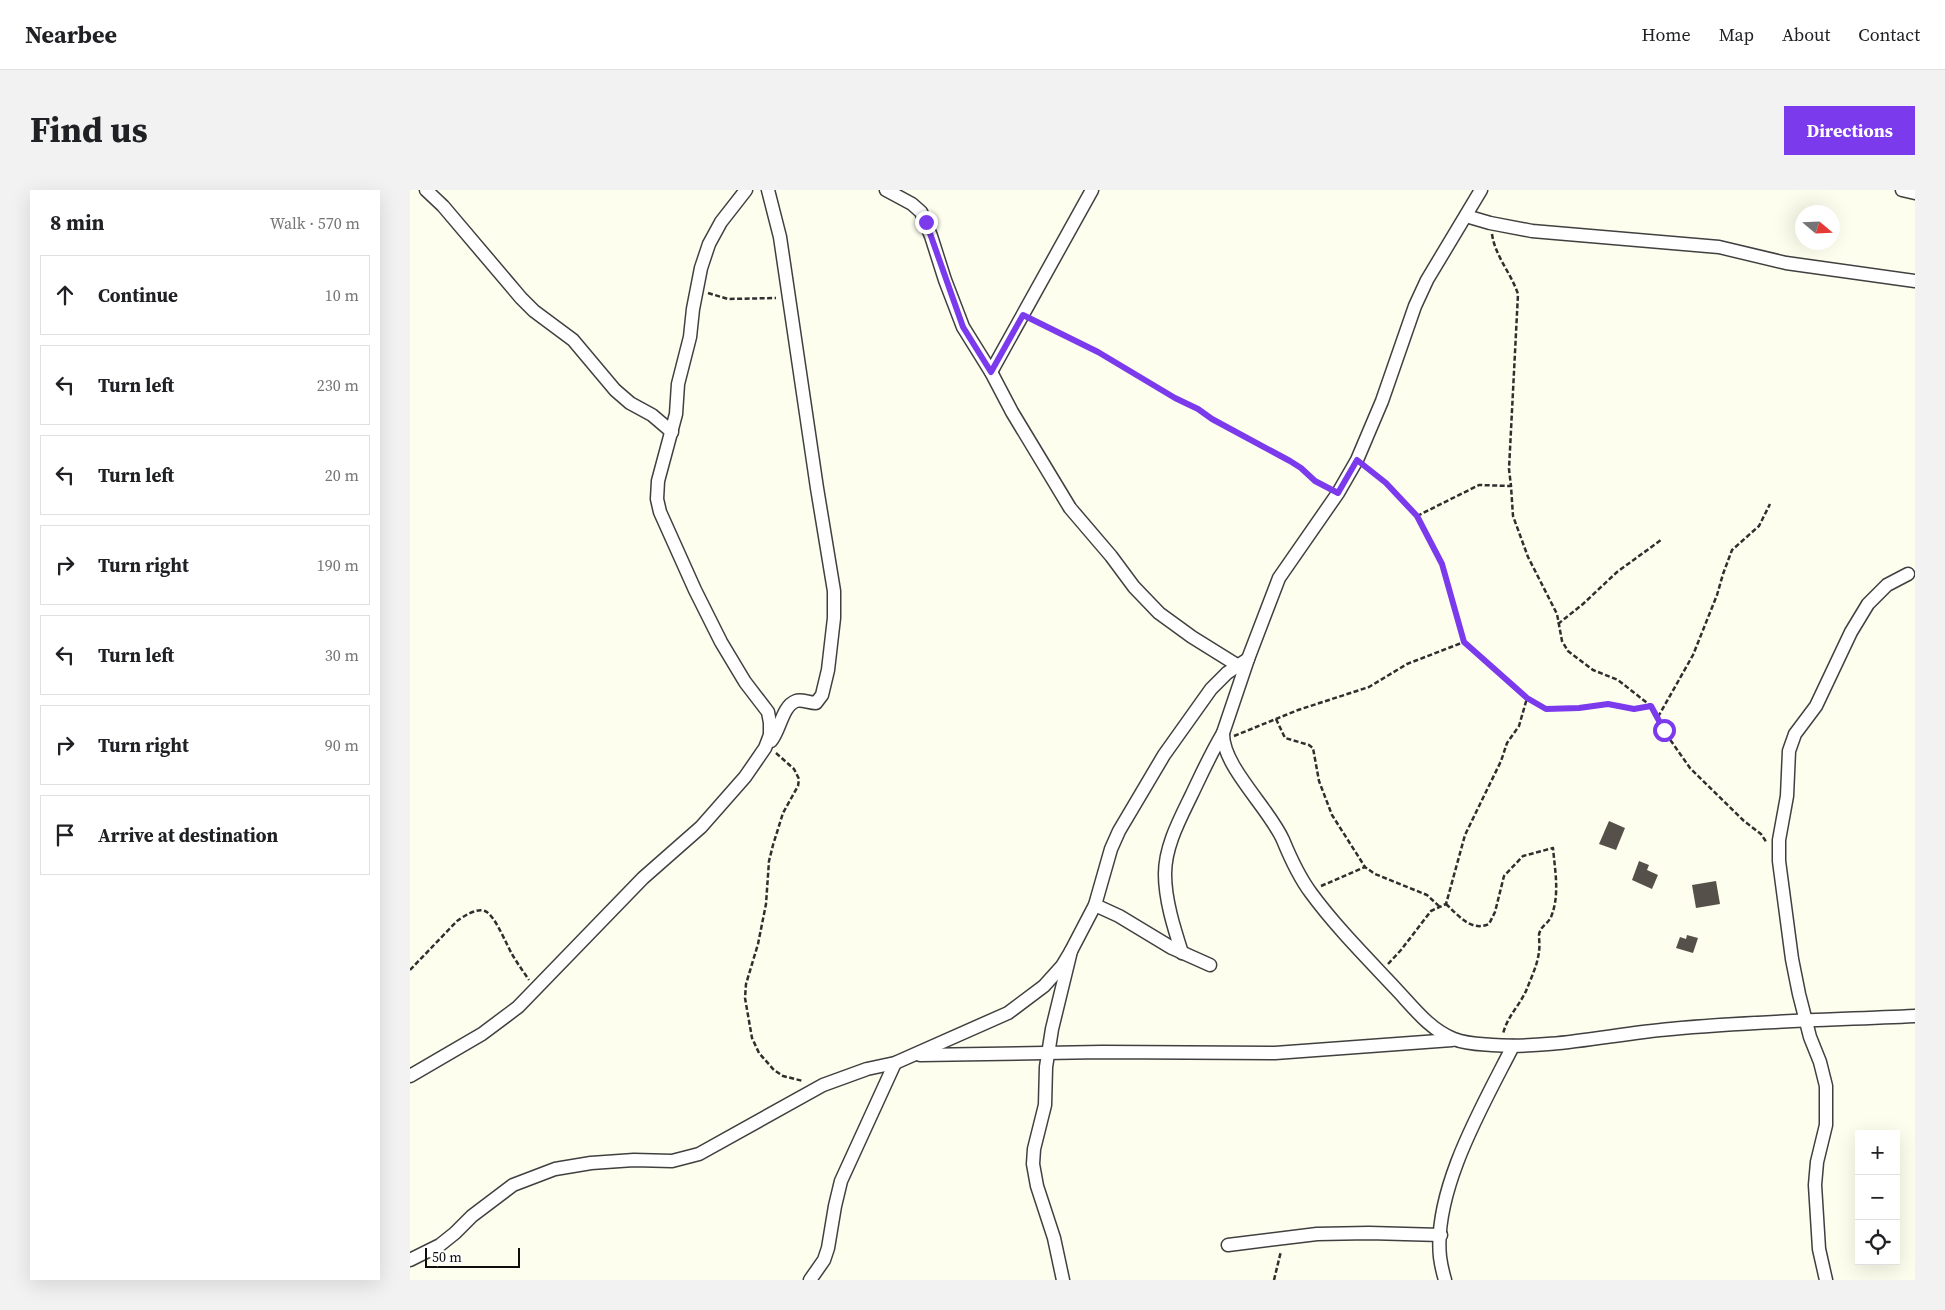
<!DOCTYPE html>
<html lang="en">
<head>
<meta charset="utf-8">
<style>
  body { margin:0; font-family:"Source Serif 4",serif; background:#f2f2f2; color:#202124 }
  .controls { position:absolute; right:15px; bottom:15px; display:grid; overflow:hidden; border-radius:0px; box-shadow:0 5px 20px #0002 }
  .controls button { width:45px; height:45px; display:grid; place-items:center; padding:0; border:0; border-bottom:1px solid #e0e0e0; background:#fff; color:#202124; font:25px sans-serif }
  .compass { position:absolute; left:1385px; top:15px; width:45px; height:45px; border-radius:50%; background:#fff; box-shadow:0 5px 20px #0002; rotate:109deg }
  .scale { position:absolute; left:15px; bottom:12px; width:95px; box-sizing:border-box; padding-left:5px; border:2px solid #0d0d0d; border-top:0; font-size:14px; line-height:18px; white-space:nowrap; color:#0d0d0d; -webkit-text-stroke:4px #fff; paint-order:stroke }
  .stop { position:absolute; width:15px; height:15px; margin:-11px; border:4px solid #7c3aed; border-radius:50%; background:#fff }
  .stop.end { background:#7c3aed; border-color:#fff; box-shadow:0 1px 5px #0008 }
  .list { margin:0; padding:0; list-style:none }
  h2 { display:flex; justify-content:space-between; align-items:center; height:65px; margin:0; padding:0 20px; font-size:21px }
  h2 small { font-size:16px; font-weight:400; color:#757577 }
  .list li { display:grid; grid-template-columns:32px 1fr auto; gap:15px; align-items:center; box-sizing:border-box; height:80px; margin:0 10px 10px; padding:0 10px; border:1px solid #e0e0e0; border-radius:0px }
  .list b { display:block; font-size:19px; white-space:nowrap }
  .list em { font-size:16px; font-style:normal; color:#757577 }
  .icon { flex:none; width:28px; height:28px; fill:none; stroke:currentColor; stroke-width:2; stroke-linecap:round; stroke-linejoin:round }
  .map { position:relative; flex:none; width:1505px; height:1090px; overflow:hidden; border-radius:0px }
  header { display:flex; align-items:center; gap:30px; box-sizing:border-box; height:70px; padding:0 25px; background:#fff; border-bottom:1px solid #e0e0e0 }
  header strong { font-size:24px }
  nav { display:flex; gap:28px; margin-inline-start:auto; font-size:18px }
  .intro { display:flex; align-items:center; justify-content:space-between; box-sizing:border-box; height:120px; padding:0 30px }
  h1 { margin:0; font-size:35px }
  .button { padding:12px 22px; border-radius:0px; background:#7c3aed; color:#fff; font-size:18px; font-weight:700 }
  main { display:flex; gap:30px; padding:0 30px }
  aside { flex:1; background:#fff; border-radius:0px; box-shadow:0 5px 20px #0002 }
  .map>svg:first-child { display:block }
  .building { fill:#55504a }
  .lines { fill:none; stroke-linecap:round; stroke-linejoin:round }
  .street-casing { stroke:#404040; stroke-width:15 }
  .path { stroke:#2f2f2f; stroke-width:2.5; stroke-dasharray:5 2.5; stroke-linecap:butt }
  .street { stroke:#fff; stroke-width:12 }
  .route { stroke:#7c3aed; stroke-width:6 }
</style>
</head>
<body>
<header>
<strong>Nearbee</strong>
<nav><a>Home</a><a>Map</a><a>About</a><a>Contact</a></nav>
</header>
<div class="intro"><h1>Find us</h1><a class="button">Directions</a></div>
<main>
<aside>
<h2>8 min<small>Walk · 570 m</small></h2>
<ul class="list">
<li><svg class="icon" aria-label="ahead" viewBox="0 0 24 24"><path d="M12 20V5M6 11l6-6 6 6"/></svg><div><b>Continue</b></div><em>10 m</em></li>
<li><svg class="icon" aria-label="left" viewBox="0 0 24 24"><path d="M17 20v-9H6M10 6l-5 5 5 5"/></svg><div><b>Turn left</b></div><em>230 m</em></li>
<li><svg class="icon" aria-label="left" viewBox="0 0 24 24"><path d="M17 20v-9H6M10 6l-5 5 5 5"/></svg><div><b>Turn left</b></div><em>20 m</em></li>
<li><svg class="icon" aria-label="right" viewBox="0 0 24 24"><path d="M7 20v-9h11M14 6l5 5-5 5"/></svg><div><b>Turn right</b></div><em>190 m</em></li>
<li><svg class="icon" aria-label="left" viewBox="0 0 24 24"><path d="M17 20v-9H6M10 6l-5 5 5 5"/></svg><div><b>Turn left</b></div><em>30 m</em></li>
<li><svg class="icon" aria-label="right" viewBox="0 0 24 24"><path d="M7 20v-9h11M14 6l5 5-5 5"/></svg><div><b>Turn right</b></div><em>90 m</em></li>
<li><svg class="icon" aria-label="arrive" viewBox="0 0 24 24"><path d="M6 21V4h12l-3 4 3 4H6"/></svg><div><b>Arrive at destination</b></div></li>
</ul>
</aside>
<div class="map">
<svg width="1505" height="1090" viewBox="0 0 1505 1090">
  <rect width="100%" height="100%" fill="#fefeee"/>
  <g class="building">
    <polygon points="1199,631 1215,638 1206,660 1189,654"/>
    <polygon points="1229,671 1239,675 1237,680 1248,685 1242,699 1222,690"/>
    <polygon points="1306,691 1310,714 1286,718 1282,695"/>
    <polygon points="1277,745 1288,748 1283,763 1266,758 1270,747 1276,749"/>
  </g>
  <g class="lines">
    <defs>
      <g id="street">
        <polyline points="16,0 33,16 111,108 124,121 163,150 205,200 220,213 242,225 262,242"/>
        <path d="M358 0 370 47 407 298 424 401V428L418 480 412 505 406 513C399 513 392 509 386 511 372 516 370 541 361 551"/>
        <polyline points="476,0 502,14 511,22 521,46 535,90 553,137 581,182 602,222 660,318 701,366 724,397 749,423 782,447 827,475"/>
        <path d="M1071 0 1017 90 1005 116 972 211 947 270 928 303 869 388 838 469 813 543C812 576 859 618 873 650 880 667 889 687 901 703 926 737 957 768 986 799 1003 817 1020 840 1044 849 1056 854 1069 854 1082 855 1143 859 1201 844 1261 839 1342 831 1424 830 1505 826"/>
        <polyline points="1492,0 1505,3"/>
        <polyline points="1056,26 1080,33 1122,41 1309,57 1376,73 1505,91"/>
        <polyline points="581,182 682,0"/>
        <polyline points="685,715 709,726 762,758 800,775"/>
        <path d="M772 763C764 738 755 710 755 684 755 656 770 629 782 604 792 583 801 563 813 543"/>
        <polyline points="510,865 692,862 865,863 1042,850"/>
        <polyline points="0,886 72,844 108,817 233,688 291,637 335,587 355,558 360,545 360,533 358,522 335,492 311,452 285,400 250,322 247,309 248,291 266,224 268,194 280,147 283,119 291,78 299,54 311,32 336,0"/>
        <polyline points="818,1055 907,1044 959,1043 1031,1045"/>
        <polyline points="0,1070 30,1055 45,1043 62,1026 103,995 145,979 181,973 224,970 262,971 289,964 413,895 457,879 485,873 598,823 634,796 652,776 661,761"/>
        <polyline points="400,1090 414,1070 418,1058 425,1016 431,991 485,873"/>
        <polyline points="653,1090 644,1048 627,996 623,974 624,959 635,915 636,877 642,839 661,761 685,715 701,659 709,641 754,565 801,499 817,483 838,469"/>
        <path d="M1035 1090C1033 1083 1031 1075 1030 1067 1023 1000 1073 915 1103 856"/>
        <polyline points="1416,1090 1409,1059 1405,995 1407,972 1416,935 1416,896 1410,872 1400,847 1389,804 1382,769 1369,671 1369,650 1377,606 1379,561 1385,544 1406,516 1441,442 1458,414 1477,395 1498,384"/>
      </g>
    </defs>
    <use href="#street" class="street-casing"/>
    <g class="path">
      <path d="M1082 44C1085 66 1101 83 1108 104L1099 279 1101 296"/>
      <polyline points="298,103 318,109 366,108"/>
      <path d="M623 130 688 162 765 208 788 219 802 229 880 271C893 280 903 291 917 298"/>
      <polyline points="956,277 976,293 1007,326 1032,374 1054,452 1117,508 1136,519 1169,518 1198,514 1224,519 1241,516 1254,541 1280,578 1334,631 1351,644 1357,653"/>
      <polyline points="1007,326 1069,295 1101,296 1103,326 1118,367 1147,424 1152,451 1158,461 1183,480 1208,490 1241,516"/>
      <polyline points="1148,434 1173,414 1207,382 1251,350"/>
      <polyline points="1248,527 1283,465 1307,405 1313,384 1322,360 1349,336 1360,314"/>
      <polyline points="866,529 875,548 899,555 903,558 909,591 922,625 955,677 965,684 1017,705 1030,717"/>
      <polyline points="824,546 888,520 959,497 997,474 1054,452"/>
      <polyline points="366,563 384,579 389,589 388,596 373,623 363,655 359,671 356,714 348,754 336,794 335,808 342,848 349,863 364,880 373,886 393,891"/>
      <polyline points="911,696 955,677"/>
      <path d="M1036 714C1049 726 1061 742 1079 734L1085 722 1094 686 1113 666 1143 658C1145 681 1150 705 1141 727 1138 734 1130 736 1129 745 1129 750 1130 756 1129 761 1128 774 1121 788 1116 801 1109 816 1097 827 1093 844"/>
      <polyline points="978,774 991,760 1021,721 1036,714 1055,645 1091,571 1097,553 1109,536 1117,508"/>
      <path d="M0 780 47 731C54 726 66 718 75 721 85 725 96 754 102 764 107 773 113 781 119 790"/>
      <polyline points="864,1090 871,1061"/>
    </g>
    <use href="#street" class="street"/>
  </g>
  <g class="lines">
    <polyline class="route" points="516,32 553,137 581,182 613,125 688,162 765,208 788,219 802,229 880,271 891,278 905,291 928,303 947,270 976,293 1007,326 1032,374 1054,452 1117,508 1136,519 1169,518 1198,514 1224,519 1241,516 1254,540"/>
  </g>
</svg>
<div class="controls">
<button>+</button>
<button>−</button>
<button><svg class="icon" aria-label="locate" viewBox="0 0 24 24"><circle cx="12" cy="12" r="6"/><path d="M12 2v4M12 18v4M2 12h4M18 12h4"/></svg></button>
</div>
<svg class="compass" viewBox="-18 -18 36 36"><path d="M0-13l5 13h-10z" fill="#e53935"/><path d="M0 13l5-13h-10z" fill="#757577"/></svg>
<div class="scale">50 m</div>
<div class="stop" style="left:1254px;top:540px"></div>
<div class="stop end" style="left:516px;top:32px"></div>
</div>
</main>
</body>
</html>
